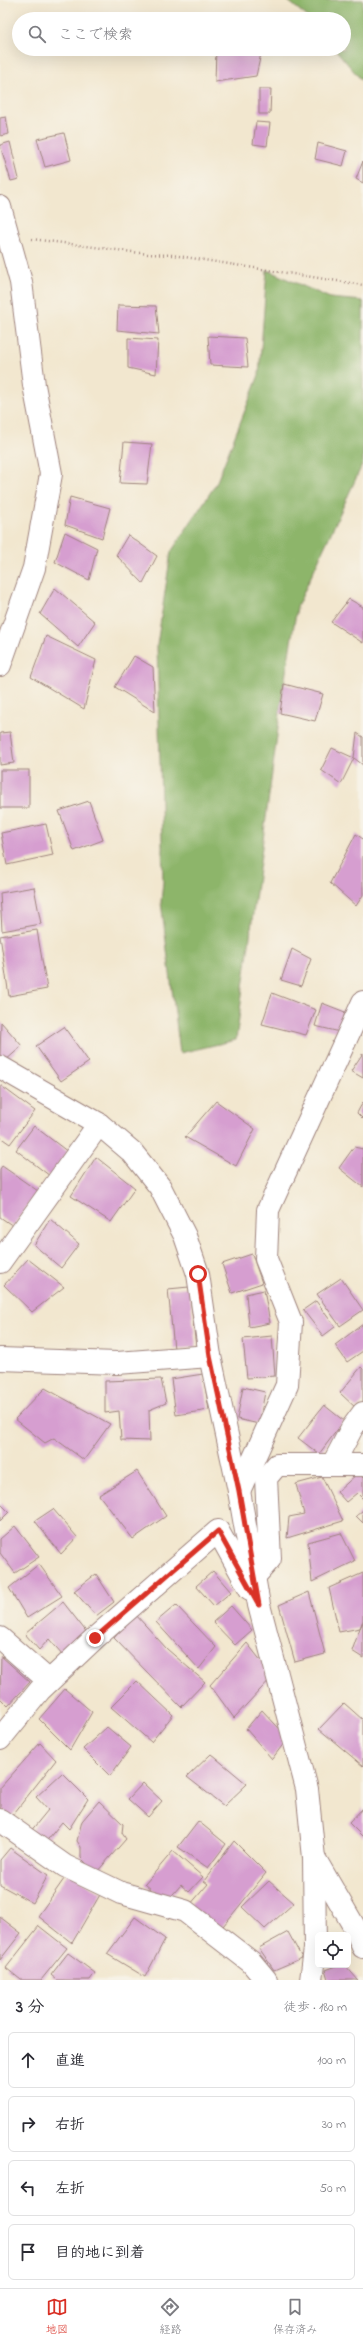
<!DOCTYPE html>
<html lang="ja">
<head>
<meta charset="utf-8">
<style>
  body { margin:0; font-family:"Indie Flower","Klee One",sans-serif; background:#f7f7f7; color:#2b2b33 }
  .controls { position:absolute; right:12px; bottom:12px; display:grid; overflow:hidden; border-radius:6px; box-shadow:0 4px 16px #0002 }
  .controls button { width:36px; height:36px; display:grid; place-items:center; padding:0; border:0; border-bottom:1px solid #e1e1e2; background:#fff; color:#2b2b33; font:20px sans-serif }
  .stop { position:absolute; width:12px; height:12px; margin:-9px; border:3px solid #d93025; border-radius:50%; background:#fff }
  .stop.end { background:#d93025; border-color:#fff; box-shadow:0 1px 4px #0008 }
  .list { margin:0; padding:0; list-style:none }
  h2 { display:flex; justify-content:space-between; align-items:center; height:52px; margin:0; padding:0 16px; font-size:17px }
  h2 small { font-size:13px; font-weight:400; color:#7c7c81 }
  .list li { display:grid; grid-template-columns:26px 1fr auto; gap:12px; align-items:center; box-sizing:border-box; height:56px; margin:0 8px 8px; padding:0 8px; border:1px solid #e1e1e2; border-radius:6px }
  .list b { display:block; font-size:15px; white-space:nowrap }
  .list em { font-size:13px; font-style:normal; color:#7c7c81 }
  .icon { flex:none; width:22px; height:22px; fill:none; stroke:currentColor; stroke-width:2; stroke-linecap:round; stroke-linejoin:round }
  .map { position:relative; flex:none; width:363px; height:1980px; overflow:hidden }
  .search { position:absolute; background:#fff; box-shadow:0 4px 16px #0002; left:12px; right:12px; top:12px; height:44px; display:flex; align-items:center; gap:10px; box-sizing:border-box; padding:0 14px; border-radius:22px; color:#7c7c81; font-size:15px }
  .sheet { height:308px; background:#fff }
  nav { display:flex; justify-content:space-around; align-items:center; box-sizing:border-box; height:56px; border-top:1px solid #e1e1e2; background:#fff; font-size:11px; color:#7c7c81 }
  nav a { display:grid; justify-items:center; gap:2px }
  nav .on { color:#d93025 }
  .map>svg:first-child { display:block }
  .forest { fill:#8db56a; stroke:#6c6a4a }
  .building { fill:#d69ed0 }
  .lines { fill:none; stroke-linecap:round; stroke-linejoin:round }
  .minor-casing { stroke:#9e837d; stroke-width:24 }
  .path { stroke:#9e837d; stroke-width:2.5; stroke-dasharray:1 3; stroke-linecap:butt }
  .minor { stroke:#fff; stroke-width:22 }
  .route { stroke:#d93025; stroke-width:5 }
</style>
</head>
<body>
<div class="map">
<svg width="363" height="1980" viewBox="0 0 363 1980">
  <rect width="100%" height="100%" fill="#f7f3e8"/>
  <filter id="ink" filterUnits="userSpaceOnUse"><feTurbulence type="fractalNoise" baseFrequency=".025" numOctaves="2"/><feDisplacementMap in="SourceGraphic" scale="8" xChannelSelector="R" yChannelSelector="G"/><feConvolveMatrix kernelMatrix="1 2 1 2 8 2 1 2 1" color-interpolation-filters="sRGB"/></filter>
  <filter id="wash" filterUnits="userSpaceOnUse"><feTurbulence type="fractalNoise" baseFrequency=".012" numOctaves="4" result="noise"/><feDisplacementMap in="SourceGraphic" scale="16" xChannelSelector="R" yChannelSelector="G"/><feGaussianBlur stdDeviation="0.9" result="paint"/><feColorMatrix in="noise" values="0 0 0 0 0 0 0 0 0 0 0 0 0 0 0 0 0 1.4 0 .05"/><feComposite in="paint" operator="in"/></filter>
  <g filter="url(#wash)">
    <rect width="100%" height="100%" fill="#f2e7cf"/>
    <g class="forest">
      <polygon points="287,0 363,0 363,82 335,49 344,49 344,19 310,19"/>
      <polygon points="267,270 330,298 363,301 363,463 297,607 284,684 236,1040 180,1053 161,902 163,882 157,645 171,552 216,484 259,375"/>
    </g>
    <g id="blocks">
      <g class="building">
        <polygon points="216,49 262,49 256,76 215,82"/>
        <polygon points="259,89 271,89 270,114 259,114"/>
        <polygon points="6,117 9,134 0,136 0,118"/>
        <polygon points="256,122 270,123 267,146 253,144"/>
        <polygon points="64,133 71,160 45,167 37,139"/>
        <polygon points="10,142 19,179 11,181 0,145"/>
        <polygon points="318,143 347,151 343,166 315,159"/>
        <polygon points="363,161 363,183 356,179"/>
        <polygon points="118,305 156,306 159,334 117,330"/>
        <polygon points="208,336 245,338 248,367 210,365"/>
        <polygon points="128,338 158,340 156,374 128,368"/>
        <polygon points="124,442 152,444 147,484 120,483"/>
        <polygon points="70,497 110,508 102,538 65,525"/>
        <polygon points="65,532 97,548 89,580 55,562"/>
        <polygon points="128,535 157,556 143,583 116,555"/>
        <polygon points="55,588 95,622 78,647 40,614"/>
        <polygon points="349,599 363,607 363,643 331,622"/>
        <polygon points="46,636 96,660 84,709 31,677"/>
        <polygon points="134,656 153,667 155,712 115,687"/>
        <polygon points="284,684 323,694 315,721 280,713"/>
        <polygon points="10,732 14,763 0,765 0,733"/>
        <polygon points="357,733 363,737 363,765 354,758"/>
        <polygon points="332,748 354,758 341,784 321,770"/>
        <rect x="0" y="770" width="29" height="38"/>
        <polygon points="89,801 103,840 74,851 59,811"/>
        <polygon points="46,824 53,855 7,865 1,833"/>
        <polygon points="356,834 363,839 363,895 356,906 330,883"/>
        <polygon points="34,887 41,924 2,931 0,893"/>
        <polygon points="37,930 47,989 9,996 0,936"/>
        <polygon points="292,949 311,959 301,986 281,980"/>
        <polygon points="272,993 316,1010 306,1035 262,1024"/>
        <polygon points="322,1003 345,1012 340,1032 315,1026"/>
        <polygon points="1,1022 22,1046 5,1061 0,1055"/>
        <polygon points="64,1027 89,1062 61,1081 36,1046"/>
        <polygon points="363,1053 363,1078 351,1071"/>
        <polygon points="0,1085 35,1111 10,1144 0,1137"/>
        <polygon points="216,1101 255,1129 236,1166 185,1137"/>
        <polygon points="363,1102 363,1119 357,1113"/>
        <polygon points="34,1126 68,1152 50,1176 16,1150"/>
        <polygon points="354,1147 363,1149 363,1187 339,1168"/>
        <polygon points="96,1157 135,1188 111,1222 71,1196"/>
        <polygon points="2,1166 38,1191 13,1226 0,1217 0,1169"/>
        <polygon points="50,1219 79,1244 61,1268 34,1245"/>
        <polygon points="252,1254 262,1283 232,1293 222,1264"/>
        <polygon points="28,1259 64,1287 32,1312 4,1285"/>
        <polygon points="341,1278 363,1310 340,1326 317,1294"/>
        <polygon points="189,1287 196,1347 174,1349 168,1289"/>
        <polygon points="264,1290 270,1323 249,1327 246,1294"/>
        <polygon points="316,1301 335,1327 323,1336 303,1310"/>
        <polygon points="363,1324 363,1351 347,1362 335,1345"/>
        <polygon points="272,1336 275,1376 247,1378 243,1339"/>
        <polygon points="361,1367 363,1369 363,1402 357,1409 340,1393"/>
        <polygon points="203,1374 209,1410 176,1415 171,1379"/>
        <polygon points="161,1379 166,1403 149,1410 150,1441 121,1440 119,1411 105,1413 105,1381"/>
        <polygon points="243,1387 265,1392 259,1424 237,1419"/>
        <polygon points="45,1388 110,1424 84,1460 54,1438 45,1443 15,1419"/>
        <polygon points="324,1405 344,1421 319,1454 298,1438"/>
        <polygon points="137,1471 166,1516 133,1539 99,1495"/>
        <polygon points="358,1473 363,1478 363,1499 357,1493 346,1502 337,1492"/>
        <polygon points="322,1477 343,1521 287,1538 289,1517 304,1514 296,1484"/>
        <polygon points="0,1503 9,1512 0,1521"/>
        <polygon points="53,1509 77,1537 61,1554 35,1521"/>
        <polygon points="363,1510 363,1523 356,1516"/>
        <polygon points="15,1526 39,1557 15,1573 0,1553 0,1539"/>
        <polygon points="341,1533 355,1561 312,1582 308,1542"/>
        <polygon points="39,1564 62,1596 27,1618 9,1588"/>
        <polygon points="213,1571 231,1592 214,1606 196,1586"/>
        <polygon points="363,1573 363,1620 360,1628 363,1622 363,1658 352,1651 360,1628 339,1632 329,1588"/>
        <polygon points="96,1574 114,1602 96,1616 74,1591"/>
        <polygon points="309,1592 325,1654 295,1662 279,1605"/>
        <polygon points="63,1602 88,1634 63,1655 49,1639 39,1650 25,1634"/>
        <polygon points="176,1605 216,1647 199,1669 156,1622"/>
        <polygon points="231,1606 252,1630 235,1645 213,1622"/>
        <polygon points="135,1614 167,1649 205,1682 181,1707 114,1638"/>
        <polygon points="247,1643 273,1676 234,1718 210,1685"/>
        <polygon points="1,1656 30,1682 8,1706 0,1698"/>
        <polygon points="137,1681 173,1715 151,1742 111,1707"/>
        <polygon points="65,1689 92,1712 70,1750 39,1719"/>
        <polygon points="344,1703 363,1720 363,1766 319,1729"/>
        <polygon points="262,1710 288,1738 272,1759 246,1729"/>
        <polygon points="107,1727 131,1747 110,1776 83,1749"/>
        <polygon points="40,1743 56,1760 11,1817 0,1808 0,1788"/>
        <polygon points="211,1754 247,1784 224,1806 187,1777"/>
        <polygon points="62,1773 88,1799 69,1829 62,1822 44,1844 30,1832 48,1810 36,1797"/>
        <polygon points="143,1783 162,1801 148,1817 128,1799"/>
        <polygon points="99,1801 123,1824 122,1833 126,1839 96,1873 81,1858 81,1847 77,1841 82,1821"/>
        <polygon points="363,1808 363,1837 349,1823"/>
        <polygon points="198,1821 226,1844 208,1868 178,1847"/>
        <polygon points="234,1841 266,1873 219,1931 189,1906 208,1884 204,1881"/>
        <polygon points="10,1848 48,1875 33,1903 0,1885 0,1860"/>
        <polygon points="173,1851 203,1877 189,1892 181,1885 166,1902 145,1884"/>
        <polygon points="69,1872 101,1893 72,1943 38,1916"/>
        <polygon points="269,1881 294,1903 265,1929 242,1907"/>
        <polygon points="0,1917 21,1933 0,1960"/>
        <polygon points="135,1917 165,1939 145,1977 107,1954"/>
        <polygon points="39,1926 67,1948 41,1980 21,1980 6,1968"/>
        <polygon points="288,1932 302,1958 274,1970 259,1948"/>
        <polygon points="68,1953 95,1973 90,1980 57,1980 51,1975"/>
        <polygon points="338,1965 345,1965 358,1980 328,1980 325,1970"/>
      </g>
    </g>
  </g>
  <g filter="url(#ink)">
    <use href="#blocks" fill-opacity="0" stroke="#9e837d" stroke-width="1"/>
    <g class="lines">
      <defs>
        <g id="minor">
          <polyline points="0,207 21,282 34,385 51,474 34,568 0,665"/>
          <polyline points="0,1067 99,1124 132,1152 160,1187 185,1236 198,1274 210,1356 239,1491 259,1605 307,1789 314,1858 315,1949 311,1980"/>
          <polyline points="0,1262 99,1124"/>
          <polyline points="0,1359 117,1363 210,1356"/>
          <polyline points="333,1464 352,1428 363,1413"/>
          <polyline points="239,1491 287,1385 291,1322 266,1259 268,1210 363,1002"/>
          <polyline points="253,1578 270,1559 266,1478 277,1465 363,1465"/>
          <polyline points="0,1638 49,1681"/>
          <polyline points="0,1739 40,1690 95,1638 218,1531 250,1589"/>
          <polyline points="0,1820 65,1866 121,1893 185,1911 251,1962 266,1980"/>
          <polyline points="315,1859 355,1928 363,1947"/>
        </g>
      </defs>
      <use href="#minor" class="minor-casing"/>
      <polyline class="path" points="32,239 148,254 172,255 363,285"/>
      <use href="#minor" class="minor"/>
    </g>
  </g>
  <g class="lines" filter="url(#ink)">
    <polyline class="route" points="95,1638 218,1531 259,1605 239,1491 210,1356 198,1274"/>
  </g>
</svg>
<div class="controls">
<button><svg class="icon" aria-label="locate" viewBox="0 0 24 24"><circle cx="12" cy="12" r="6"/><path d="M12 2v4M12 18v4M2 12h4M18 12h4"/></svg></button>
</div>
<div class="stop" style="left:198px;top:1274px"></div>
<div class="stop end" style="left:95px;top:1638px"></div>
<div class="search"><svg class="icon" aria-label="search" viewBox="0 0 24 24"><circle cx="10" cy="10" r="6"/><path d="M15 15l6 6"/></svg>ここで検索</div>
</div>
<section class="sheet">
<h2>3 分<small>徒歩 · 180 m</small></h2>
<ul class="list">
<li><svg class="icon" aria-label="ahead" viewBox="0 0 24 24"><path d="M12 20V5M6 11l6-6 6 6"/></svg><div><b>直進</b></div><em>100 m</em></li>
<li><svg class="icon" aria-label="right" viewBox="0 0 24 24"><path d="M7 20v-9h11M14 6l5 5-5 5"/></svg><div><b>右折</b></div><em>30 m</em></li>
<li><svg class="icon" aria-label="left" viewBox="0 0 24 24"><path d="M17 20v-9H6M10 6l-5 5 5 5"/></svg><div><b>左折</b></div><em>50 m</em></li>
<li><svg class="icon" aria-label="arrive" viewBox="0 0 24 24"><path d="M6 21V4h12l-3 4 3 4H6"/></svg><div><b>目的地に到着</b></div></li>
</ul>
</section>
<nav>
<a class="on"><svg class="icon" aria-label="map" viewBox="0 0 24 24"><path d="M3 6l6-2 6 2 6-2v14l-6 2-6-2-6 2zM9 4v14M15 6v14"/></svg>地図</a>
<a><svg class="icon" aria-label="directions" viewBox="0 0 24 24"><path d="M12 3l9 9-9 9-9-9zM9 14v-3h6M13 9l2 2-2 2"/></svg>経路</a>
<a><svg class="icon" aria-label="saved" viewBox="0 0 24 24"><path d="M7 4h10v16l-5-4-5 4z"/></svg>保存済み</a>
</nav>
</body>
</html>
